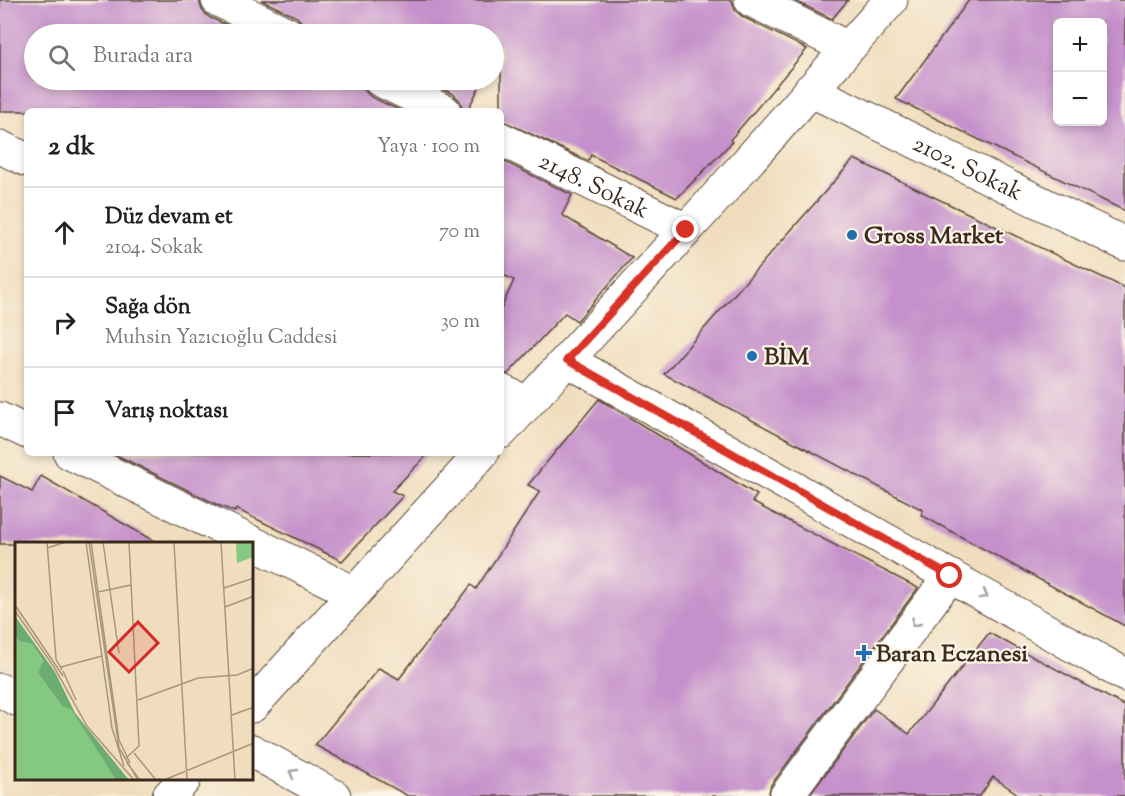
<!DOCTYPE html>
<html lang="tr">
<head>
<meta charset="utf-8">
<style>
  body { margin:0; font-family:"Sorts Mill Goudy",serif; background:#f2f2f2; color:#202124 }
  .controls { position:absolute; right:18px; top:18px; display:grid; overflow:hidden; border-radius:9px; box-shadow:0 3px 9px #0003 }
  .controls button { width:54px; height:54px; display:grid; place-items:center; padding:0; border:0; border-bottom:2px solid #e0e0e0; background:#fff; color:#202124; font:30px sans-serif }
  .stop { position:absolute; width:18px; height:18px; margin:-14px; border:4px solid #d93025; border-radius:50%; background:#fff }
  .stop.end { background:#d93025; border-color:#fff; box-shadow:0 2px 6px #0008 }
  .list { margin:0; padding:0; list-style:none }
  h2 { display:flex; justify-content:space-between; align-items:center; height:78px; margin:0; padding:0 24px; font-size:26px }
  h2 small { font-size:20px; font-weight:400; color:#757577 }
  .list li { display:grid; grid-template-columns:39px 1fr auto; gap:18px; align-items:center; box-sizing:border-box; height:90px; padding:0 24px; border-top:2px solid #e0e0e0 }
  .list b { display:block; font-size:22px; white-space:nowrap }
  .list p { margin:0; font-size:20px; white-space:nowrap; color:#757577 }
  .list em { font-size:20px; font-style:normal; color:#757577 }
  .icon { flex:none; width:33px; height:33px; fill:none; stroke:currentColor; stroke-width:2; stroke-linecap:round; stroke-linejoin:round }
  .map { position:relative; flex:none; width:1125px; height:796px; overflow:hidden }
  .search { position:absolute; background:#fff; box-shadow:0 3px 9px #0003; left:24px; top:24px; width:480px; height:66px; display:flex; align-items:center; gap:15px; box-sizing:border-box; padding:0 21px; border-radius:33px; color:#757577; font-size:22px }
  .panel { position:absolute; background:#fff; box-shadow:0 3px 9px #0003; left:24px; top:108px; width:480px; height:348px; border-radius:9px }
  .map>svg:first-child { display:block }
  .building { fill:#c590cb; fill-rule:evenodd }
  .lines { fill:none; stroke-linecap:round; stroke-linejoin:round }
  .minor-casing { stroke:#564536; stroke-width:35 }
  .major-casing { stroke:#564536; stroke-width:35 }
  .minor { stroke:#fff; stroke-width:33 }
  .major { stroke:#fff; stroke-width:33 }
  .oneway { stroke:#a79f9a }
  .route { stroke:#d93025; stroke-width:8 }
  .poi-dot { fill:#1f6fb2; stroke:#fcf5e5; stroke-width:2 }
  .labels { text-anchor:middle; stroke-width:4.5; stroke-linejoin:round; paint-order:stroke }
  .street-label { font-size:24px; fill:#3b2a1e; stroke:#fcf5e5 }
  .poi-label { font-size:24px; font-weight:bold; fill:#3b2a1e; stroke:#fcf5e5; text-anchor:start }
  .inset-road { fill:none; stroke:#a8957d; stroke-width:1.5 }
  .view { fill:#d62828; fill-opacity:0.15; stroke:#d62828; stroke-width:3 }
  .inset-edge { fill:none; stroke:#3b2a1e; stroke-width:3 }
</style>
</head>
<body>
<div class="map">
<svg width="1125" height="796" viewBox="0 0 1125 796">
  <rect width="100%" height="100%" fill="#fcf5e5"/>
  <filter id="ink" filterUnits="userSpaceOnUse"><feTurbulence type="fractalNoise" baseFrequency=".0167" numOctaves="2"/><feDisplacementMap in="SourceGraphic" scale="12" xChannelSelector="R" yChannelSelector="G"/><feConvolveMatrix kernelMatrix="1 2 1 2 8 2 1 2 1" color-interpolation-filters="sRGB"/></filter>
  <filter id="wash" filterUnits="userSpaceOnUse"><feTurbulence type="fractalNoise" baseFrequency=".008" numOctaves="4" result="noise"/><feDisplacementMap in="SourceGraphic" scale="24" xChannelSelector="R" yChannelSelector="G"/><feGaussianBlur stdDeviation="1.35" result="paint"/><feColorMatrix in="noise" values="0 0 0 0 0 0 0 0 0 0 0 0 0 0 0 0 0 1.4 0 .05"/><feComposite in="paint" operator="in"/></filter>
  <g filter="url(#wash)">
    <rect width="100%" height="100%" fill="#f0ddbd"/>
    <g id="blocks">
      <g class="building">
        <polygon points="0,0 199,0 202,10 209,17 246,34 34,34 34,80 362,80 364,90 371,97 401,111 0,111"/>
        <polygon points="261,0 732,0 735,10 743,17 807,49 730,140 732,142 677,198 591,155 588,161 501,120 501,44 494,59 494,34 306,34 304,24 297,17"/>
        <polygon points="793,0 848,0 832,19"/>
        <path d="M969 0H1125V211L896 99ZM1058 22H1102V122H1058Z"/>
        <polygon points="422,80 483,80 467,111 463,111 460,101 453,94"/>
        <polygon points="854,159 1125,288 1125,626 921,515 923,510 664,374"/>
        <polygon points="501,160 572,195 562,215 632,258 577,321 565,313 508,374 501,373 501,309 514,280 501,274"/>
        <polygon points="599,399 757,495 752,502 918,588 771,785 768,796 408,796 315,745 379,668 399,679 471,585 476,589 540,491 528,485"/>
        <polygon points="112,453 429,453 392,491 403,496 342,561 236,509 235,512 218,505"/>
        <polygon points="0,476 32,492 41,476 159,544 0,544"/>
        <polygon points="989,633 1125,706 1125,796 1021,796 993,777 980,796 809,796 874,709 909,734"/>
      </g>
    </g>
  </g>
  <g filter="url(#ink)">
    <use href="#blocks" fill-opacity="0" stroke="#564536" stroke-width="1.5"/>
    <g class="lines">
      <defs>
        <g id="minor">
          <polyline points="218,0 288,34"/>
          <polyline points="751,0 848,48"/>
          <polyline points="380,80 444,111"/>
          <path id="s1" d="M810 90 1125 244"/>
          <path id="s2" d="M501 139 686 230"/>
          <polyline points="0,147 27,160"/>
          <polyline points="567,360 1125,675"/>
          <polyline points="501,391 527,403"/>
          <polyline points="0,419 27,432"/>
          <polyline points="70,453 354,593"/>
          <polyline points="0,690 16,699"/>
          <polyline points="252,751 334,796"/>
          <polyline points="786,796 950,576"/>
        </g>
        <g id="major">
          <polyline points="501,432 720,193 891,0"/>
          <polyline points="252,706 482,453"/>
          <polyline points="169,796 184,780"/>
        </g>
      </defs>
      <use href="#minor" class="minor-casing"/>
      <use href="#major" class="major-casing"/>
      <use href="#minor" class="minor"/>
      <use href="#major" class="major"/>
    </g>
    <defs><path id="oneway-chevron" d="M-2-3.5L2.5 0L-2 3.5" fill="none" stroke-width="1.6" stroke-linecap="round" stroke-linejoin="round" transform="scale(1.5)"/></defs>
    <g class="oneway">
      <use href="#oneway-chevron" transform="translate(984 595) rotate(29)"/>
      <use href="#oneway-chevron" transform="translate(915 623) rotate(127)"/>
      <use href="#oneway-chevron" transform="translate(293 773) rotate(-151)"/>
    </g>
  </g>
  <g class="lines" filter="url(#ink)">
    <polyline class="route" points="686,230 567,360 950,576"/>
  </g>
  <g class="poi-dot">
    <circle cx="852" cy="235" r="6"/>
    <circle cx="752" cy="356" r="6"/>
    <path d="M861 644h6v6h6v6h-6v6h-6v-6h-6v-6h6z"/>
  </g>
  <g class="labels">
    <g class="street-label">
      <text dy="8" stroke="none"><textPath href="#s1" startOffset="176">2102. Sokak</textPath></text>
      <text dy="8" stroke="none"><textPath href="#s2" startOffset="104">2148. Sokak</textPath></text>
    </g>
    <g class="poi-label">
      <text x="864" y="243">Gross Market</text>
      <text x="764" y="364">BİM</text>
      <text x="876" y="661">Baran Eczanesi</text>
    </g>
  </g>
  <g transform="translate(15 542)">
    <rect width="238" height="238" fill="#f0ddbd"/>
    <path d="M221 0H238V15L222 21ZM0 94 4 99 17 102 28 120 23 131 48 165 56 166 101 238H0Z" fill="#84c882"/>
    <path d="M0 74 40 130 60 171 114 238H101L56 167 48 165 23 131 28 119 17 102 4 99 0 94Z" fill="#6bac70"/>
    <path class="inset-road" d="M32 0 41 117 47 128M71 0 97 186 109 224M74 0 104 206 123 238M76 0 104 198 115 221M88 0 104 111M159 0 172 238M206 0 220 238M32 6 51 0M209 46 239 36M83 50 116 43M0 63 48 134M210 65 239 54M0 69 39 125 72 184 119 238M46 125 87 114M48 129 61 158M123 158 183 136 222 133 239 126M217 173 239 165M119 211 141 238M111 216 124 204 114 0M112 221 125 238M149 238 239 201"/>
    <path class="view" d="M123 80 143 101 114 130 94 110Z"/>
    <rect width="238" height="238" class="inset-edge"/>
  </g>
</svg>
<div class="controls">
<button>+</button>
<button>−</button>
</div>
<div class="stop" style="left:950px;top:576px"></div>
<div class="stop end" style="left:686px;top:230px"></div>
<div class="search"><svg class="icon" aria-label="search" viewBox="0 0 24 24"><circle cx="10" cy="10" r="6"/><path d="M15 15l6 6"/></svg>Burada ara</div>
<section class="panel">
<h2>2 dk<small>Yaya · 100 m</small></h2>
<ul class="list">
<li><svg class="icon" aria-label="ahead" viewBox="0 0 24 24"><path d="M12 20V5M6 11l6-6 6 6"/></svg><div><b>Düz devam et</b><p>2104. Sokak</p></div><em>70 m</em></li>
<li><svg class="icon" aria-label="right" viewBox="0 0 24 24"><path d="M7 20v-9h11M14 6l5 5-5 5"/></svg><div><b>Sağa dön</b><p>Muhsin Yazıcıoğlu Caddesi</p></div><em>30 m</em></li>
<li><svg class="icon" aria-label="arrive" viewBox="0 0 24 24"><path d="M6 21V4h12l-3 4 3 4H6"/></svg><div><b>Varış noktası</b></div></li>
</ul>
</section>
</div>
</body>
</html>
